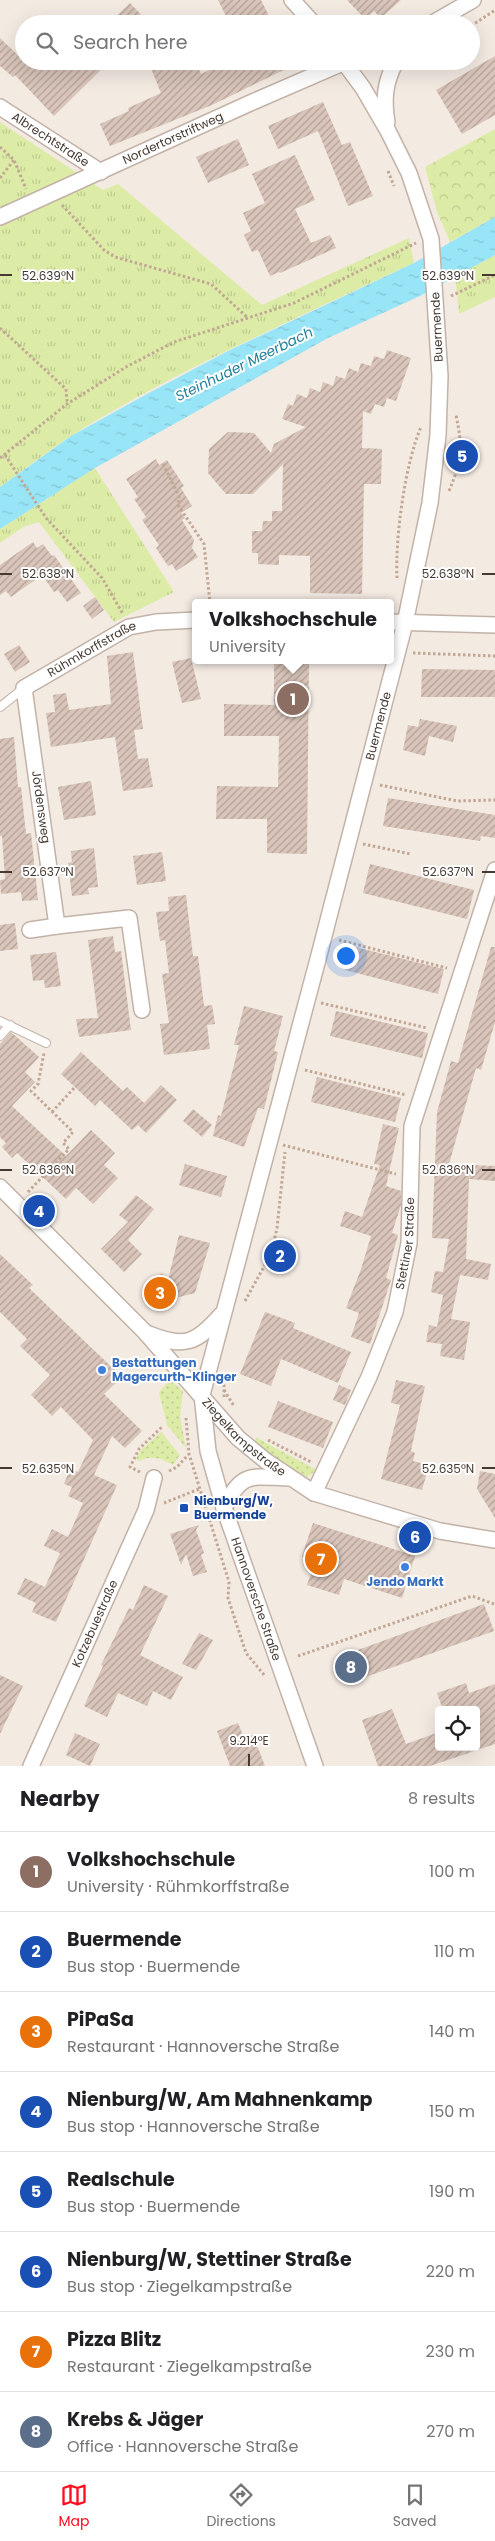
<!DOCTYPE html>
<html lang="en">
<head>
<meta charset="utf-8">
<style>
  body { margin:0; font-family:Poppins,sans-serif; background:#f2f2f2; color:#202124 }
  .controls { position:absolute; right:15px; bottom:15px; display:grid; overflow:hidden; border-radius:5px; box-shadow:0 5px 20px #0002 }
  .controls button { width:45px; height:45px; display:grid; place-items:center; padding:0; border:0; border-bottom:1px solid #e0e0e0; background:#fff; color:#202124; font:25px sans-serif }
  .you { position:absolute; left:345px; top:955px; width:18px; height:18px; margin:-12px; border:4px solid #fff; border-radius:50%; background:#1a73e8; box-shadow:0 0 0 8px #1a73e833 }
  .badge { display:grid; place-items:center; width:32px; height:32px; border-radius:50%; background:#ff0d20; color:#fff; font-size:16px; font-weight:700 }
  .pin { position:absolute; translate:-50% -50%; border:2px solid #fff; box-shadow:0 1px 5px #0006 }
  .popup { position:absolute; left:192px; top:599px; width:202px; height:65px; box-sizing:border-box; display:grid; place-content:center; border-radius:5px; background:#fff; filter:drop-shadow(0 1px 4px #0005); font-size:16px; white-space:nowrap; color:#757577 }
  .popup b { font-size:19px; color:#202124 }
  .popup::after { content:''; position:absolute; left:50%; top:100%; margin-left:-10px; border:10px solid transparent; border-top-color:#fff }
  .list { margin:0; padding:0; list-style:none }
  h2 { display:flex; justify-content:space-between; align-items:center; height:65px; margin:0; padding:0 20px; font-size:21px }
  h2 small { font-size:16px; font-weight:400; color:#757577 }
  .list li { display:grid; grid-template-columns:32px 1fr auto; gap:15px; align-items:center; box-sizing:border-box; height:80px; padding:0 20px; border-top:1px solid #e0e0e0 }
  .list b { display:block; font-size:19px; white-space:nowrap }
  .list p { margin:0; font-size:16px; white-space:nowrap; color:#757577 }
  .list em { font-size:16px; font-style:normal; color:#757577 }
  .icon { flex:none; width:28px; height:28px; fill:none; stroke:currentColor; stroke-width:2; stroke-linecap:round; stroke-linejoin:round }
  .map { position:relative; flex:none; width:495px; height:1766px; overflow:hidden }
  .search { position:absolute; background:#fff; box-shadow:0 5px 20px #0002; left:15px; right:15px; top:15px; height:55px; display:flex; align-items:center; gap:12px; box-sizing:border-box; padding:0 18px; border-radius:28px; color:#757577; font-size:19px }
  .sheet { height:705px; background:#fff }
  nav { display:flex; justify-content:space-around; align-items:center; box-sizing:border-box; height:70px; border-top:1px solid #e0e0e0; background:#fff; font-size:14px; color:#757577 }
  nav a { display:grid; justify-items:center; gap:2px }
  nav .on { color:#ff0d20 }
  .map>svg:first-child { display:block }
  .grass { fill:url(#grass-dots) }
  .forest { fill:url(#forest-crowns) }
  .park { fill:url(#park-tufts) }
  .water { fill:url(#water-ripples) }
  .building { fill:url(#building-hatch) }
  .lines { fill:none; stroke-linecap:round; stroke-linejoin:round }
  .service-casing { stroke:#c2b2a7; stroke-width:10 }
  .minor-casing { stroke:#c2b2a7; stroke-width:18 }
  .path { stroke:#c2a794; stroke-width:3; stroke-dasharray:2.5 2.5; stroke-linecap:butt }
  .service { stroke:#fff; stroke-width:8 }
  .minor { stroke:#fff; stroke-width:15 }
  .ticks { fill:none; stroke:#453932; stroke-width:2 }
  .shop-dot { fill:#3f7fe0; stroke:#fff; stroke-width:2 }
  .transit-dot { fill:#1a4fb4; stroke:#fff; stroke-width:2 }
  .labels { text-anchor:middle; stroke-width:4; stroke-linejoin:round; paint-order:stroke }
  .street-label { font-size:12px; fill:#453932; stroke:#fff }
  .shop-label { font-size:12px; font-weight:bold; fill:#366cbe; stroke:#fff; text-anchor:start }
  .transit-label { font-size:12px; font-weight:bold; fill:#164399; stroke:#fff; text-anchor:start }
  .water-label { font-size:14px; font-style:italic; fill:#1f8098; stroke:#fff }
  .ticks-label { font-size:12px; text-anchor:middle; fill:#453932; stroke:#fff; stroke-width:4; stroke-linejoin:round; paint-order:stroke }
</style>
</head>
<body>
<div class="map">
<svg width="495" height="1766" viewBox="0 0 495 1766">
  <defs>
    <pattern id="grass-dots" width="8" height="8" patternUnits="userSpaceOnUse" patternTransform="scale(1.25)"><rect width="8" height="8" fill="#dceca6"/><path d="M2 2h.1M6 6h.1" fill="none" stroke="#becb8f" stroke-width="1.8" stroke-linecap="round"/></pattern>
    <pattern id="forest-crowns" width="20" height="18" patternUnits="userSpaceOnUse" patternTransform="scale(1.25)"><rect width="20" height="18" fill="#dceca6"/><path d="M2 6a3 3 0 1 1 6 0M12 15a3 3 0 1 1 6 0" fill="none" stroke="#becb8f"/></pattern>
    <pattern id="park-tufts" width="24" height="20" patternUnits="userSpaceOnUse" patternTransform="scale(1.25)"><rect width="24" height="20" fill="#dceca6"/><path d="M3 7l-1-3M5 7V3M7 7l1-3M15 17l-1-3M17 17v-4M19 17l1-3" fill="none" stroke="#becb8f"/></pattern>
    <pattern id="water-ripples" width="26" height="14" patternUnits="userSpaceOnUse" patternTransform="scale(1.25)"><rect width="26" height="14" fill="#98e5f7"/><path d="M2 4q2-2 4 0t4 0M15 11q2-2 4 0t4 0" fill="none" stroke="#84c5d4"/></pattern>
    <pattern id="building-hatch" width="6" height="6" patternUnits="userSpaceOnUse" patternTransform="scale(1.25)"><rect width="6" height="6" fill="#d9c5ba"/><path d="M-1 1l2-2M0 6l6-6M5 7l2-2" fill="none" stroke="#b2a198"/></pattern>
  </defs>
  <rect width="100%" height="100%" fill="#f3eae2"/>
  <g class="grass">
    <polygon points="170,1380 183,1391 180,1417 186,1448 167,1425 159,1392"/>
    <path d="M161 1432 180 1455 173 1465C162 1458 151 1455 139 1461L136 1459 140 1451Z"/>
    <polygon points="257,1438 317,1470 307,1477 282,1463 253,1442"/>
  </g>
  <polygon class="forest" points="495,129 495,217 450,242 437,212 425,167"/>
  <g class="park">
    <path d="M0 122 103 190 118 184 262 305 409 238 414 263C300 317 178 369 71 436 47 452 23 470 0 487Z"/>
    <polygon points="495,255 495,297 459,314 455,276"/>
    <polygon points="95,468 174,592 114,622 39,522 23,527 0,543 0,529"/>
  </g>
  <polygon class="water" points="495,217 495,255 420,296 328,338 95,468 0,529 0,487 71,436 147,394 228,351 414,263"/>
  <g class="building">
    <polygon points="218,0 261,0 273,24 230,24"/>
    <polygon points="347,0 401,0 381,18 374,11 365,19"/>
    <polygon points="130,3 150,24 108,24"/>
    <polygon points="0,38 24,61 110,61 54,116 15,75 13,77 0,66"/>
    <polygon points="495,56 495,115 462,134 436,90"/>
    <polygon points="161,61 195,61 201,74 229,61 302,61 212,105 110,146 100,124 129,111 128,108 161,93 150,66"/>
    <polygon points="323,102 342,145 350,142 373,196 348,206 318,131 278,149 268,126"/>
    <polygon points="238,139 249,165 208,183 196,157"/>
    <polygon points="295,155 315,200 295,209 311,243 330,235 336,248 280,273 279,272 270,276 258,250 252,252 244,235 251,231 243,213 265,203 252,174"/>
    <polygon points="387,350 411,358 396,401 387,398 384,407 375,404 371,414 363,411 362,448 382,449 381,484 364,484 362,594 310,593 310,556 279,555 279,565 258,564 258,553 252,553 252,531 262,531 263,521 272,521 272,511 282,511 283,464 253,494 226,494 208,473 209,449 228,432 254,433 271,453 274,444 306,427 282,419 288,404 293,406 297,394 307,398 310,388 320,392 323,382 333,386 336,376 345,379 349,368 358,372 361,363 371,366 374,356 384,359"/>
    <polygon points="156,459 159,465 167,460 184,486 181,488 192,506 181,513 185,518 182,520 194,540 192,548 198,557 176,571 172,564 168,566 156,548 159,545 142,520 146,517 134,499 138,497 126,479"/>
    <polygon points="33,542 37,548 43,544 52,556 54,555 81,593 67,602 58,590 54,592 42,575 11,597 6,591 0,595 0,565"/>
    <polygon points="95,597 104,610 92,619 83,606"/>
    <polygon points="19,645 30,662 15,672 4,654"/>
    <polygon points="133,652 143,729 134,730 138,759 148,758 153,787 123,791 115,737 51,747 46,713 55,712 53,695 66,693 69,710 111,704 107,656"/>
    <polygon points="191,658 201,699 182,703 172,662"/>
    <polygon points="274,660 309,660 307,854 267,853 267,819 216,819 217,786 278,787 279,736 224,736 224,704 274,705"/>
    <polygon points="422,669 495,670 495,697 421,697"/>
    <polygon points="420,719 457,726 453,742 429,736 425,756 403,750 408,725 418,727"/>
    <polygon points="14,737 18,787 21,787 26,834 31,833 38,900 22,901 21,892 1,894 0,880 5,879 2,836 0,836 0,739"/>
    <polygon points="91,781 96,815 64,820 58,787"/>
    <polygon points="388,798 495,815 495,838 481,836 480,841 383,826"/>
    <polygon points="94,848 98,887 88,888 89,894 72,896 68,863 72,862 71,851"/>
    <polygon points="162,852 166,881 137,885 133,856"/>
    <polygon points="370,864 474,890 467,919 363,893"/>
    <polygon points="186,895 193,956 198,956 204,1006 212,1005 215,1024 207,1025 210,1049 164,1055 160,1024 169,1023 162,974 169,973 165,940 160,941 156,912 169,911 168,897"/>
    <polygon points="15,923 18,949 0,951 0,925"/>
    <polygon points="113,936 115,952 121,951 131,1030 79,1037 76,1019 98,1018 88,940"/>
    <polygon points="351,946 444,969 438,994 345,970"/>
    <polygon points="491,947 495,947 495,1022 481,1070 476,1068 449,1164 495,1166 495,1181 469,1179 466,1259 491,1264 488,1280 460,1275 451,1319 470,1322 464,1360 440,1356 442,1344 426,1342 429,1325 437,1327 443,1295 431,1292 435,1271 443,1272 449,1239 432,1238 437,1112 451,1061 458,1063"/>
    <polygon points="56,952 61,986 45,988 44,980 33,981 30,955"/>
    <polygon points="244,1006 283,1016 274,1051 278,1052 264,1109 258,1108 244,1147 213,1136 218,1115 221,1116 239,1045 234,1045"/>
    <polygon points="336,1011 428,1033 422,1058 330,1036"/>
    <polygon points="11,1032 39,1057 25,1072 35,1082 12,1106 66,1156 91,1130 115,1153 104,1165 118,1178 93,1204 76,1188 66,1199 17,1153 12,1158 2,1147 6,1143 0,1137 0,1044"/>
    <polygon points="81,1052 123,1091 127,1087 144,1103 161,1085 177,1100 146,1133 138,1125 132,1130 100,1100 95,1106 61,1074"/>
    <polygon points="317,1077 401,1098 395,1122 311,1102"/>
    <polygon points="193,1109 212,1125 202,1137 183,1121"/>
    <polygon points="383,1124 399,1128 386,1186 401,1191 401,1205 392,1233 398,1235 386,1278 391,1280 370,1344 351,1337 359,1313 346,1308 361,1269 371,1236 340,1226 345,1211 362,1217 380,1165 374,1164"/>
    <polygon points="185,1164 227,1176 221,1197 179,1185"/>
    <polygon points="136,1195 154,1209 128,1240 142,1254 124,1272 101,1249 128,1222 119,1215"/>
    <polygon points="179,1235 210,1243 195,1293 155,1303 143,1290 162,1273 168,1280"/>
    <polygon points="0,1254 33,1285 29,1288 122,1377 104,1394 142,1431 125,1448 112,1436 94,1475 117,1485 56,1622 32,1612 36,1603 17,1594 25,1578 45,1587 60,1553 44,1546 52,1529 68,1537 83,1503 68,1496 72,1487 64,1484 70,1469 78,1472 93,1440 61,1407 52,1416 31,1395 50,1375 20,1346 27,1339 0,1312"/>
    <polygon points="265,1312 295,1323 293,1328 351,1352 338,1383 281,1359 271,1386 240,1374"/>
    <polygon points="396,1380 425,1386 411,1451 415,1453 413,1461 429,1465 422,1490 381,1479 400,1405 391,1403"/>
    <polygon points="339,1385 351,1390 345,1405 333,1400"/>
    <polygon points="278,1401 333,1422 323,1448 268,1427"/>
    <polygon points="480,1471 495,1474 495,1518 477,1489"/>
    <polygon points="313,1523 415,1556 402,1598 344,1579 339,1595 307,1585 312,1570 302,1556"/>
    <polygon points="199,1525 196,1530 204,1553 201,1555 207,1572 193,1576 186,1554 181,1565 170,1534"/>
    <polygon points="144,1585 168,1596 140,1655 183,1677 171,1700 153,1691 147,1706 118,1693 107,1717 84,1706 103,1666 101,1665 129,1608 133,1610"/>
    <polygon points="484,1604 494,1631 346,1684 336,1658"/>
    <polygon points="199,1633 213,1640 196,1670 182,1664"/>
    <polygon points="0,1675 23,1686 0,1734"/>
    <polygon points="466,1683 469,1693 495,1684 495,1744 430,1766 378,1766 362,1720 392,1709 406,1744 439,1732 439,1747 476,1747 476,1710 443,1710 437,1693"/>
    <polygon points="238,1723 244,1738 253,1735 265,1766 230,1766 217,1731"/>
    <polygon points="75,1733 100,1744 90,1766 66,1755"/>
  </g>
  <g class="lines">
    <defs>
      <g id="service">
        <polyline points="0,707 24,688"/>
        <polyline points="0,1021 46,1043"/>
        <polyline points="0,1036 10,1025"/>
      </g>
      <g id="minor">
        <polyline points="292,0 314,24"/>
        <polyline points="431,24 473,0"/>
        <path id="s1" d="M0 107 101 172"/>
        <path d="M387 122C383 99 385 82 396 61"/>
        <path id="s2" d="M0 217 248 104 347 61"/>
        <polyline points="390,622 495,625"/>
        <polyline points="57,926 129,918 142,1010"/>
        <path id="s3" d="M30 930 57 926 24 688 129 627 156 622 196 620"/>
        <path id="s4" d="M0 1187 145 1332 238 1438 266 1461 314 1493 440 1531 495 1540"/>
        <path d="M149 1334C184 1348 196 1344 221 1315"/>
        <path id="s5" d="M314 1493 369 1377 395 1312 409 1243 412 1126 495 870"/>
        <path d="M224 1508C242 1470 252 1477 290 1478"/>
        <path id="s6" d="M31 1766 146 1510 154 1478"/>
        <path id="s7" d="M315 1766 224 1508 208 1451 202 1395 318 959 405 623 430 503 438 435 440 376 431 239 409 173 388 131 363 88 343 61"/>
      </g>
    </defs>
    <use href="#service" class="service-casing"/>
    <use href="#minor" class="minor-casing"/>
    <g class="path">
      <polyline points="400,24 417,17"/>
      <polyline points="471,26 495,10"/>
      <polyline points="0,147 14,160 26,189"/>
      <polyline points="388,171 394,186"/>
      <polyline points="0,178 14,160"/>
      <polyline points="62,205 104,250 115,257 211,284 248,318"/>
      <polyline points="451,296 495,275"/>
      <polyline points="0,328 66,389 67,403"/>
      <polyline points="5,455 46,518 102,578 123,614"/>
      <polyline points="0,458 67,404 126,367 174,342 294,303 416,243"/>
      <polyline points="163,464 179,496 178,505 204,544 210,603"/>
      <path d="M449 491C462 460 463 449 456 415"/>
      <path d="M397 578C395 538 405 464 421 427"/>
      <polyline points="413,653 495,656"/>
      <polyline points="380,785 457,801 495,800"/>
      <polyline points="363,844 411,854"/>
      <polyline points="339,940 447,968"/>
      <polyline points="321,1003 427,1028"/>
      <polyline points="305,1070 406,1095"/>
      <polyline points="52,1112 75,1087"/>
      <polyline points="283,1145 396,1174"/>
      <polyline points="28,1192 69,1149 63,1143 73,1132 31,1091 38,1084 44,1053"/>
      <polyline points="245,1301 271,1254 277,1228 285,1152"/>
      <polyline points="224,1390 234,1406"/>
      <polyline points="224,1397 224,1381"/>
      <polyline points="186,1418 189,1454 229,1582 228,1598 246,1653 265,1676"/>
      <polyline points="268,1440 311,1462"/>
      <polyline points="169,1471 177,1467 188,1455"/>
      <polyline points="140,1472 130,1467 139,1449 163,1426"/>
      <polyline points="164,1503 199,1489"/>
      <polyline points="298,1656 472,1596 494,1604"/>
    </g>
    <use href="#service" class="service"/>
    <use href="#minor" class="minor"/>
  </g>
  <path class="ticks" d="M0 275H12M482 275H495M0 574H12M482 574H495M0 872H12M482 872H495M0 1170H12M482 1170H495M0 1468H12M482 1468H495M249 1754V1766"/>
  <g class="shop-dot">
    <circle cx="102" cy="1370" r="5"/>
    <circle cx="405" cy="1567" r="5"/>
  </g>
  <rect class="transit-dot" x="179" y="1503" width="10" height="10" rx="2.5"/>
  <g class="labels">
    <g class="street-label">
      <text dy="4" stroke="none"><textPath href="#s2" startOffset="190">Nordertorstriftweg</textPath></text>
      <text dy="4" stroke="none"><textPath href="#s1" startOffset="60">Albrechtstraße</textPath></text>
      <text transform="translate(437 327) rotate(-93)" y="4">Buermende</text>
      <text dy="4" stroke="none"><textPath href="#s3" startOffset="346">Rühmkorffstraße</textPath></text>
      <text dy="4" stroke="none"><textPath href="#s7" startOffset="1081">Buermende</textPath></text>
      <text transform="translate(41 807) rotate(82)" y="4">Jördensweg</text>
      <text dy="4" stroke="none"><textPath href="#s5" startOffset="268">Stettiner Straße</textPath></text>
      <text dy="4" stroke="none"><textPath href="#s4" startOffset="350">Ziegelkampstraße</textPath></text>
      <text transform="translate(256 1599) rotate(71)" y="4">Hannoversche Straße</text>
      <text dy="4" stroke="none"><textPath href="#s6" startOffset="156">Kotzebuestraße</textPath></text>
    </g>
    <g class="shop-label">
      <text x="112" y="1367">Bestattungen<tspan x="112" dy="14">Magercurth-Klinger</tspan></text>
      <text x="405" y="1586" text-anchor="middle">Jendo Markt</text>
    </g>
    <g class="transit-label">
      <text x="194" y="1505">Nienburg/W,<tspan x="194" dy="14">Buermende</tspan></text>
    </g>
    <g class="water-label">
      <text transform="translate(244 364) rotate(-26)" y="5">Steinhuder Meerbach</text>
    </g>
  </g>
  <g class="ticks-label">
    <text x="48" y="280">52.639°N</text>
    <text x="448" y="280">52.639°N</text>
    <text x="48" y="578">52.638°N</text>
    <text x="448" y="578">52.638°N</text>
    <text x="48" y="876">52.637°N</text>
    <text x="448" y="876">52.637°N</text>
    <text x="48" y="1174">52.636°N</text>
    <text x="448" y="1174">52.636°N</text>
    <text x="48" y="1473">52.635°N</text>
    <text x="448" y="1473">52.635°N</text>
    <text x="249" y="1745">9.214°E</text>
  </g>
</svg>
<div class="controls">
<button><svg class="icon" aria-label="locate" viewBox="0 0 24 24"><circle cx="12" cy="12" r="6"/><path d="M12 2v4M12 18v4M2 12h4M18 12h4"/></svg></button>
</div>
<div class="you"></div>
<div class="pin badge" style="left:293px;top:699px;background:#8d6e63">1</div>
<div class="popup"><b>Volkshochschule</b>University</div>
<div class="pin badge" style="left:280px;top:1256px;background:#1a4fb4">2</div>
<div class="pin badge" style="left:160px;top:1293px;background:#e8710a">3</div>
<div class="pin badge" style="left:39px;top:1211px;background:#1a4fb4">4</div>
<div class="pin badge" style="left:462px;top:456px;background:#1a4fb4">5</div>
<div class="pin badge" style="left:415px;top:1537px;background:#1a4fb4">6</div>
<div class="pin badge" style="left:321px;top:1559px;background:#e8710a">7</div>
<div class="pin badge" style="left:351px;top:1667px;background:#5c6f8a">8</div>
<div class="search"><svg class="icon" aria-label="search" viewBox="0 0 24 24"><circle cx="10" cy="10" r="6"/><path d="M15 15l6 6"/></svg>Search here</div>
</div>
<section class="sheet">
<h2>Nearby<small>8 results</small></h2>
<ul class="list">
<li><span class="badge" style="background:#8d6e63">1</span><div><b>Volkshochschule</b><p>University · Rühmkorffstraße</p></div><em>100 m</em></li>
<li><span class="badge" style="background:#1a4fb4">2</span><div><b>Buermende</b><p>Bus stop · Buermende</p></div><em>110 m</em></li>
<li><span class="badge" style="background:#e8710a">3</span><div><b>PiPaSa</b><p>Restaurant · Hannoversche Straße</p></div><em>140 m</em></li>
<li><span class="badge" style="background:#1a4fb4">4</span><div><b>Nienburg/W, Am Mahnenkamp</b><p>Bus stop · Hannoversche Straße</p></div><em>150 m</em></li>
<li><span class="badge" style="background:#1a4fb4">5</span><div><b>Realschule</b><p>Bus stop · Buermende</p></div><em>190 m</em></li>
<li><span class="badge" style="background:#1a4fb4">6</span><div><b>Nienburg/W, Stettiner Straße</b><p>Bus stop · Ziegelkampstraße</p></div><em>220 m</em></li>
<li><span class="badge" style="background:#e8710a">7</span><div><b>Pizza Blitz</b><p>Restaurant · Ziegelkampstraße</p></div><em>230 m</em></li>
<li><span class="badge" style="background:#5c6f8a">8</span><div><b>Krebs &amp; Jäger</b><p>Office · Hannoversche Straße</p></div><em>270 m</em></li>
</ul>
</section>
<nav>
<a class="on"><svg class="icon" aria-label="map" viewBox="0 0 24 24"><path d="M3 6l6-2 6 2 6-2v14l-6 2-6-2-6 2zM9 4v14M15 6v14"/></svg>Map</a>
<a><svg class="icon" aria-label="directions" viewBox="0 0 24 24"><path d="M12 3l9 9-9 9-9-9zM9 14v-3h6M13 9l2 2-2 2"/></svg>Directions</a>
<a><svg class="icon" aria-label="saved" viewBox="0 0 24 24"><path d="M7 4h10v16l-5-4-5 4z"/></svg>Saved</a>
</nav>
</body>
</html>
